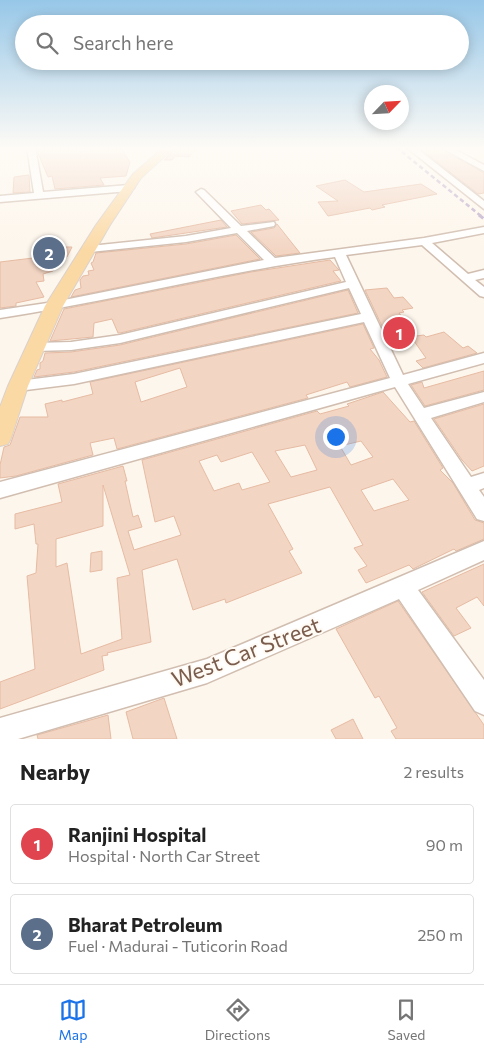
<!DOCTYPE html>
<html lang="en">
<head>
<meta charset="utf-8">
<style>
  body { margin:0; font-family:Commissioner,sans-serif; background:#f2f2f2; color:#222 }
  .compass { position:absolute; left:364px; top:85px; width:45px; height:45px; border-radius:50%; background:#fff; box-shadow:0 2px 12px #0003; rotate:65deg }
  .you { position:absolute; left:335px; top:436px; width:18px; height:18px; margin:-12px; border:4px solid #fff; border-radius:50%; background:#1a73e8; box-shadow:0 0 0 8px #1a73e833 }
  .badge { display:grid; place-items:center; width:32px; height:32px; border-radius:50%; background:#1a73e8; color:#fff; font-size:16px; font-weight:700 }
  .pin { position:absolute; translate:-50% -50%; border:2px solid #fff; box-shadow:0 1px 5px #0006 }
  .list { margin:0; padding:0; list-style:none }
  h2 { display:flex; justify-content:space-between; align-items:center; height:65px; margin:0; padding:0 20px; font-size:21px }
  h2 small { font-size:16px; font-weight:400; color:#767676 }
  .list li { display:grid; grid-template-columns:32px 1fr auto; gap:15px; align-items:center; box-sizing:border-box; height:80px; margin:0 10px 10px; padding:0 10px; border:1px solid #e0e0e0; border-radius:5px }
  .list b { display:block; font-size:19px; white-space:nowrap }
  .list p { margin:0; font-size:16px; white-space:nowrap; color:#767676 }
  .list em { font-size:16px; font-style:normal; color:#767676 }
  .icon { flex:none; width:28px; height:28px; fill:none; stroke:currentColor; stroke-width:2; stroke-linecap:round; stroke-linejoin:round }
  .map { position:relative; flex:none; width:484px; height:739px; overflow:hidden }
  .search { position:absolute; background:#fff; box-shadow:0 2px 12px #0003; left:15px; right:15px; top:15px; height:55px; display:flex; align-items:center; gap:12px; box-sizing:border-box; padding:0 18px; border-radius:28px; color:#767676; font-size:19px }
  .sheet { height:245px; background:#fff }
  nav { display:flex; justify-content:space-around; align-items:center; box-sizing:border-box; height:70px; border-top:1px solid #e0e0e0; background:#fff; font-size:14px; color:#767676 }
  nav a { display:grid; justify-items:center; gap:2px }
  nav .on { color:#1a73e8 }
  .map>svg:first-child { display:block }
  .building { fill:#f3d5c3; stroke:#e6bba3; fill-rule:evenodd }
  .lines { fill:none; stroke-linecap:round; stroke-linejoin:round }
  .minor-casing { stroke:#d1beb0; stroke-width:3 }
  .major-casing { stroke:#dad1cd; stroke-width:2 }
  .minor { fill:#fff; fill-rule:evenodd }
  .major { fill:#fbd9a5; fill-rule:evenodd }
  .rail-far1 { stroke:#b9a8c9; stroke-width:2.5; stroke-dasharray:4.5 3; stroke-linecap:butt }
  .rail { stroke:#b9a8c9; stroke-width:3; stroke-dasharray:5.5 4; stroke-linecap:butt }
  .labels { text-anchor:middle; stroke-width:4; stroke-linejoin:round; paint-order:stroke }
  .near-street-label { font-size:22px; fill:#7a5c4d; stroke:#fffaf3 }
</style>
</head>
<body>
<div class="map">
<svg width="484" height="739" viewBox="0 0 484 739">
  <rect width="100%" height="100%" fill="#fdf6ec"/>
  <g class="building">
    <polygon points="38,147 80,147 80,152 120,147 130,162 126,176 100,178 104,185 55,189 52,176 48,177 38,153"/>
    <polygon points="177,147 197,147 189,157 175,156 172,160 164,160"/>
    <polygon points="418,147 438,147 484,173 484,193 478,194"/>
    <polygon points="29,175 30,192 13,193 14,177"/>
    <polygon points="345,180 364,192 421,184 437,194 382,205 385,207 372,210 370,208 328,216 318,202 338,201 316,186"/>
    <polygon points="261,205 266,210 269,209 279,220 242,224 231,211"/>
    <polygon points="221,220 227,227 152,238 150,234"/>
    <polygon points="277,224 288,238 300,253 276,256 251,232 274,228"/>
    <polygon points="236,235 260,259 71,297 75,290 81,288 80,280 83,276 89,275 88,271 94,270 91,263 93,262 96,253 186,244"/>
    <polygon points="39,247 72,247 67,257 54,257 53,271 43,274 44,281 36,282 44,297 16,303 16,306 0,308 0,262 33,258"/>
    <polygon points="330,260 339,270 333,271 341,281 120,333 118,333 112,319 94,323 93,337 50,341 64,309 251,272"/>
    <polygon points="387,288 394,298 403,297 413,308 402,310 404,312 399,313 416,336 424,335 426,337 444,332 463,348 468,346 477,353 423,368 416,361 426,358 414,341 391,345 365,290"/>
    <polygon points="348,290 358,313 74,372 34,377 37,370 40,369 40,363 43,361 45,353 71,352 120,345"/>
    <path d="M363 324 374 348 370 349 379 360 387 377 350 387 347 382 306 395 308 398 117 449 114 438 90 443 93 455 16 476 0 478V465L4 447 10 445 20 417H48L45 404 62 400V402L93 394 90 382ZM180 368 187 387 141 402 135 382Z"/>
    <polygon points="484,371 484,390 425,406 411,385 422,382 424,388"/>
    <path d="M383 392 410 422 414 421 443 468 440 470 453 483 475 520 484 523V539L456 551 454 549 413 569 409 565 366 583 358 570 367 566 354 548 363 545 330 487 268 504 293 549 289 551 302 573 226 603 225 599 193 610 177 559 142 570 151 642 107 653 108 655 102 656 104 670 0 709V682L35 669 27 576 36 573 38 544H36L34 524 15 529V514L62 502 58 484 123 466 127 481H125L133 517 138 515 142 527 128 531 134 550 181 535 174 516 155 522 142 460 317 411 320 414 349 406 347 404ZM361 441 373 457 351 465 340 446ZM305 445 317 470 291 477 275 451ZM252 452 270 482 242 490 239 483 214 491 199 461 217 455 221 462ZM393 479 409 500 374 511 361 490ZM103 485 130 575 117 578 122 639 81 654 67 563 56 567V539L103 526Z"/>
    <polygon points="484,404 484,466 472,471 462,460 434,419"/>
    <polygon points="102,551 102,570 90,572 91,553"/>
    <polygon points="484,564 484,606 477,597 456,608 471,628 454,636 422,592"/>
    <polygon points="398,601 484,725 484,739 396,739 391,731 397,728 379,696 375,698 336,629"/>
    <polygon points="164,698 177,739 133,739 126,712"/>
    <polygon points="108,715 111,739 38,739 37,735"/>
    <polygon points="353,719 363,739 336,739 331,730"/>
  </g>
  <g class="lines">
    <defs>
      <g id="minor">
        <polygon points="27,147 35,147 43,192 129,185 134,188 129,191 0,202 0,196 34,193"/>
        <polygon points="406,147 415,147 484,201 484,209"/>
        <polygon points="440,147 450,147 484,165 484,171"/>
        <path d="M201 189 204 190 241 226 274 222 275 224 274 226 247 231 275 258 424 238 484 227V233L432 243 468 274 484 270V278L475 280 484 287V297L480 296 422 245 346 255 403 375 484 353V363L408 384 424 408 484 392V402L431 418 471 477 484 473V488L479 490 484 497V521L477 519 395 387 0 498V482L390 378 364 322 74 384 18 391 13 390 10 386 13 382 18 381 74 374 361 314 349 288 120 343 71 350 35 351 30 350 28 347 30 344 35 343 71 342 120 335 346 282 335 257C222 272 112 301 0 318V310L54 302 264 260 237 233 186 242 90 252 84 249 90 246 186 236 231 228 198 194 196 192Z"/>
        <polygon points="484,541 484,560 418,590 484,680 484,715 475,711 399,599 207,683 18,739 0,739 0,718 207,659"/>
      </g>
      <polygon id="major" points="164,147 175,147 141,178 110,225 63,306 28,386 11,438 8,444 0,446 0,407 8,386 45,306 96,225 133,174"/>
    </defs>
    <use href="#minor" class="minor-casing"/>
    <use href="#major" class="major-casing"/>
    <use href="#minor" class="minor"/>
    <use href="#major" class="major"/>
    <polyline class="rail-far1" points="396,147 481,216"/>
    <polyline class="rail" points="479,215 484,219"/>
  </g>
  <linearGradient id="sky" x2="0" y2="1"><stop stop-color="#97c7e8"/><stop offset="0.59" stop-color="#fefbf6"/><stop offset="1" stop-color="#fefbf6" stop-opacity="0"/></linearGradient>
  <rect width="484" height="251" fill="url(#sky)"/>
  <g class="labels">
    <g class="near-street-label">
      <text transform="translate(246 652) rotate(-21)" y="8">West Car Street</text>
    </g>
  </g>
</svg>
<svg class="compass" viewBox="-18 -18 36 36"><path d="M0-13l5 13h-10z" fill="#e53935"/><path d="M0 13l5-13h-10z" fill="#767676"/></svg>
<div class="you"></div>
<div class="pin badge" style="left:399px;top:333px;background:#e0444e">1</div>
<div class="pin badge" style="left:49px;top:253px;background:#5c6f8a">2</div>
<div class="search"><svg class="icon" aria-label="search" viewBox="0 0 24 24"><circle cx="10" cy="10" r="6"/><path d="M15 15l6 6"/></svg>Search here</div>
</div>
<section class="sheet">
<h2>Nearby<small>2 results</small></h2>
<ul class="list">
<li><span class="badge" style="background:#e0444e">1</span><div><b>Ranjini Hospital</b><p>Hospital · North Car Street</p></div><em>90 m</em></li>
<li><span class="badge" style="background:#5c6f8a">2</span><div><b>Bharat Petroleum</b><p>Fuel · Madurai - Tuticorin Road</p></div><em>250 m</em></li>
</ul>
</section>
<nav>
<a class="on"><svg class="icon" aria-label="map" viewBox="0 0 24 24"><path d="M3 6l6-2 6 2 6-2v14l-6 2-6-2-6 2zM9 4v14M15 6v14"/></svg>Map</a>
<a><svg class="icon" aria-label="directions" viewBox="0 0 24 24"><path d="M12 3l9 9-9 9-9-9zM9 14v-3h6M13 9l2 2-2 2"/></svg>Directions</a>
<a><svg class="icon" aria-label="saved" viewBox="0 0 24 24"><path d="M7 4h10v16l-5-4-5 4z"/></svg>Saved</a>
</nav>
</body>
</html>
